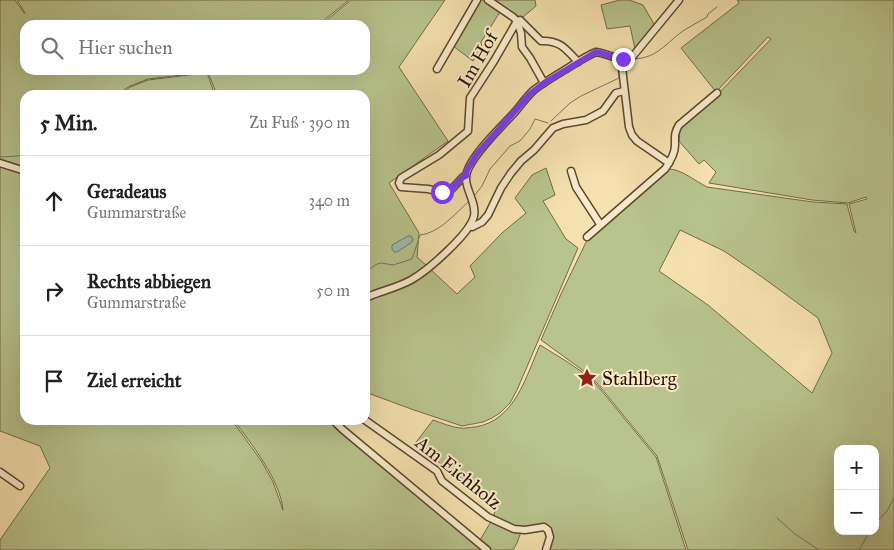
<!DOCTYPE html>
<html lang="de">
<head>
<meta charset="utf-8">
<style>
  body { margin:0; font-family:"IM FELL Great Primer",serif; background:#f2f2f2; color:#222 }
  .controls { position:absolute; right:15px; bottom:15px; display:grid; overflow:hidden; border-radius:10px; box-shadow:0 5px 20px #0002 }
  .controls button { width:45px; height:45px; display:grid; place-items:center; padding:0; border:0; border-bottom:1px solid #e0e0e0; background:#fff; color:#222; font:25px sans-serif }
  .stop { position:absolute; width:15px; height:15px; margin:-11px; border:4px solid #7c3aed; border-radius:50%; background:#fff }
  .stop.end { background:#7c3aed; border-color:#fff; box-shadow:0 1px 5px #0008 }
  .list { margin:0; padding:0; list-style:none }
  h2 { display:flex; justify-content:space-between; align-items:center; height:65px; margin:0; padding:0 20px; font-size:21px }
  h2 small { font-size:16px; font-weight:400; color:#767676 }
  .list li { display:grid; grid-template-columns:32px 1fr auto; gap:15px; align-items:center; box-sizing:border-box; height:90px; padding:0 20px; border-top:1px solid #e0e0e0 }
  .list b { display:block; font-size:19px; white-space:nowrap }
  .list p { margin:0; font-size:16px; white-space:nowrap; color:#767676 }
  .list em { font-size:16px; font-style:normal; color:#767676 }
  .icon { flex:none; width:28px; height:28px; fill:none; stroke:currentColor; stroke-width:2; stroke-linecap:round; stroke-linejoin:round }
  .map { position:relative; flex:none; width:894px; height:550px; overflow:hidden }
  .search { position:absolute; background:#fff; box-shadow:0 5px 20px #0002; left:20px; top:20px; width:350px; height:55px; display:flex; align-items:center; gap:12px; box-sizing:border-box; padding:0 18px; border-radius:15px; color:#767676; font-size:19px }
  .panel { position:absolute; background:#fff; box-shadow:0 5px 20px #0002; left:20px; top:90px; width:350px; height:335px; border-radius:15px }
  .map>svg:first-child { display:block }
  .green { fill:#b8c38d; stroke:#716b47; fill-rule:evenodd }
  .water { fill:#9dbcb0; stroke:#6f786a }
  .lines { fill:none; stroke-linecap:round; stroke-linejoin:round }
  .stream { stroke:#6f786a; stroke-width:1 }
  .minor-casing { stroke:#5d462c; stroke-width:9 }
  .minor { stroke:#f8ebcb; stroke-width:6 }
  .route { stroke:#7c3aed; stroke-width:6 }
  .labels { text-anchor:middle; stroke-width:4; stroke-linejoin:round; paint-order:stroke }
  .street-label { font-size:19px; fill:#2a1301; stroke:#f8ebcb }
  .poi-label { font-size:19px; fill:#2a1301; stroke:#f8ebcb; text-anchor:start }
</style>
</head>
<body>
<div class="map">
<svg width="894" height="550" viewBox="0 0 894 550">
  <rect width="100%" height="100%" fill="#f5e0af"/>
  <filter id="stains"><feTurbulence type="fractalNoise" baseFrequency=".004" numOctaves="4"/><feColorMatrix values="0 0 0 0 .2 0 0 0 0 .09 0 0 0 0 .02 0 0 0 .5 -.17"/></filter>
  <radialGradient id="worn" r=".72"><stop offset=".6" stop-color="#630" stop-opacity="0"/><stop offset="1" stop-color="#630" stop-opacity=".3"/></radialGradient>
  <g class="green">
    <path d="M0 0H15L24 13H25L17 0H349L318 25H25V70H203L190 74 148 79 130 86 116 95H25V420H232L262 462 273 482 283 510C280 479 251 444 234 420H331L484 550H0V540L50 468 40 446 0 431Z"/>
    <polygon points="351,0 445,0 399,67 448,141 389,183 419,233 417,257 427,266 411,278 376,290 365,295 365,95 217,95 207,70 365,70 365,25 321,25"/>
    <polygon points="479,0 484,0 500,12 481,42 482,50 473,61 453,46"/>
    <polygon points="492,0 535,0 536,6 523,17 518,18"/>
    <polygon points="620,0 629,0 643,5 654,24 635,49 630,26 607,29 601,5"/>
    <path d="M737 0H894V550H688L657 456 652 450 592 377 541 340 561 294 588 238 669 169C681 169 695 181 707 187L813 202 847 204 854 231 856 233 849 204 867 199 866 197 848 203 812 200 709 183 716 172 704 160 699 164 679 141 680 128 718 94 771 39 768 37 716 92 681 48 739 3ZM680 230 724 251 762 277 818 318 832 353 812 393 708 305 659 271ZM838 449H875V531H838Z"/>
    <polygon points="206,70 215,95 120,95 130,87 148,80 189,75"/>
    <polygon points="546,168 555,195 543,201 566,239 578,248 538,341 517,390 510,403 500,413 492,418 483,422 462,426 414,410 365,392 365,300 429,268 457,294 475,277 470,266 502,233 526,213 515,198 532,175"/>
    <path d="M540 345 566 361 591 378 656 457 686 550H550C549 540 556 540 549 528H515L493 518 498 501 460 477 414 445 433 420C442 423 451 427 460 428 464 429 470 427 475 427 515 421 526 376 540 345Z"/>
    <polygon points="492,520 521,532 517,543 513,550 491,550 480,540"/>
  </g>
  <polygon class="water" points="408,236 411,236 413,239 412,242 397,252 394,252 392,249 392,245"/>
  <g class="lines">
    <g class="stream">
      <path d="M634 59C659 58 667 41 686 29 693 25 700 21 707 17L708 14 717 7"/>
      <polyline points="551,121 570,103 581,96 619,78 619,74"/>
      <polyline points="0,157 18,156 23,154 25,156"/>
      <polyline points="474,196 482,186 490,169 510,146 520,141 530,129 535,119 548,123"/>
      <path d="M365 272 377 264 381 263 393 265 412 259 420 235C439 233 455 214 469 201"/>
      <polyline points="777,518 795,534 819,550"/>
      <polyline points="875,524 887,511 894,498"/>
      <polyline points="859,550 870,531"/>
    </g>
    <defs>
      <g id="minor">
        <polyline points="488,0 513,17 517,21 521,33 522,47 530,58 544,83"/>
        <polyline points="621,59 629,127 632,135 637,141 669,163"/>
        <polyline points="437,69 477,0"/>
        <polyline points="0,163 25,171"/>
        <polyline points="571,171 576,187 600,224"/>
        <path d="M466 176 463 177 449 192H442L428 189 401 187 399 183 401 178 439 155 468 131 470 98 494 61 517 21 520 20 541 41C560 40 566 49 578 62"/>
        <polyline points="470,225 472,227 482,222 488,215 501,188 511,173 521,161 534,150 553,128 563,124 586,120 603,111 616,93 624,91"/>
        <path d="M587 237 665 169C670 162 675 153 675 145 675 137 674 133 679 125L717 93"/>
        <path d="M365 298C380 291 397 288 411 280 427 271 470 234 474 216 477 201 462 186 467 172 472 155 502 126 514 113 521 105 527 96 534 90 543 83 553 77 563 71 573 65 584 57 596 52 610 54 618 62 633 56L679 0"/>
        <polyline points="333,420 342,429 487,550"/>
        <polyline points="365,420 437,471 442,481 488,517 514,529 525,530 544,527 548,530 550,537 546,550"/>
        <polyline points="0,472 20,486"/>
      </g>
    </defs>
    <use href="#minor" class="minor-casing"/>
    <use href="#minor" class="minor"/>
  </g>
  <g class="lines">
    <polyline class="route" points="442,192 449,192 463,177 466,176 467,170 477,154 530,94 544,83 596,52 623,59"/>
  </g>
  <defs>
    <symbol id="sight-bare" viewBox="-9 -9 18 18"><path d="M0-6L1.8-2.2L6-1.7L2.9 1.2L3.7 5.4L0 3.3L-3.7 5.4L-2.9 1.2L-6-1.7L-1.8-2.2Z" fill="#8f2418" stroke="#f8ebcb" stroke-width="2.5" paint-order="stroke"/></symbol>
  </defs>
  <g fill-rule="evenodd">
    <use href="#sight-bare" x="573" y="364" width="28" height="28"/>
  </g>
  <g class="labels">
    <g class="street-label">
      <text transform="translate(477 59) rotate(-60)" y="7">Im Hof</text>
      <text transform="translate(459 472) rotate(39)" y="7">Am Eichholz</text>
    </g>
    <g class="poi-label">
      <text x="602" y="385">Stahlberg</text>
    </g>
  </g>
  <rect width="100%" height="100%" filter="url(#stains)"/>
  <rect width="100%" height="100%" fill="url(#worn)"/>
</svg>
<div class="controls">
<button>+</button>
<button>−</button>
</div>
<div class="stop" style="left:442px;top:192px"></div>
<div class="stop end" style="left:623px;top:59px"></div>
<div class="search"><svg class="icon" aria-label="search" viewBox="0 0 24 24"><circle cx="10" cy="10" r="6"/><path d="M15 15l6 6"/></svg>Hier suchen</div>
<section class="panel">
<h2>5 Min.<small>Zu Fuß · 390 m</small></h2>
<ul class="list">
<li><svg class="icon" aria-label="ahead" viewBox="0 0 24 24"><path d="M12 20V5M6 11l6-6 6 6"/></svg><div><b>Geradeaus</b><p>Gummarstraße</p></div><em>340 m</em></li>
<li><svg class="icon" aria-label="right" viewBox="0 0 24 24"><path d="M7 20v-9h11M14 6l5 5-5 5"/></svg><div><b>Rechts abbiegen</b><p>Gummarstraße</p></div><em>50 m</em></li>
<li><svg class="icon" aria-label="arrive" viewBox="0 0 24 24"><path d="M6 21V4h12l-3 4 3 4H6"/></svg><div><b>Ziel erreicht</b></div></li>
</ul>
</section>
</div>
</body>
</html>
